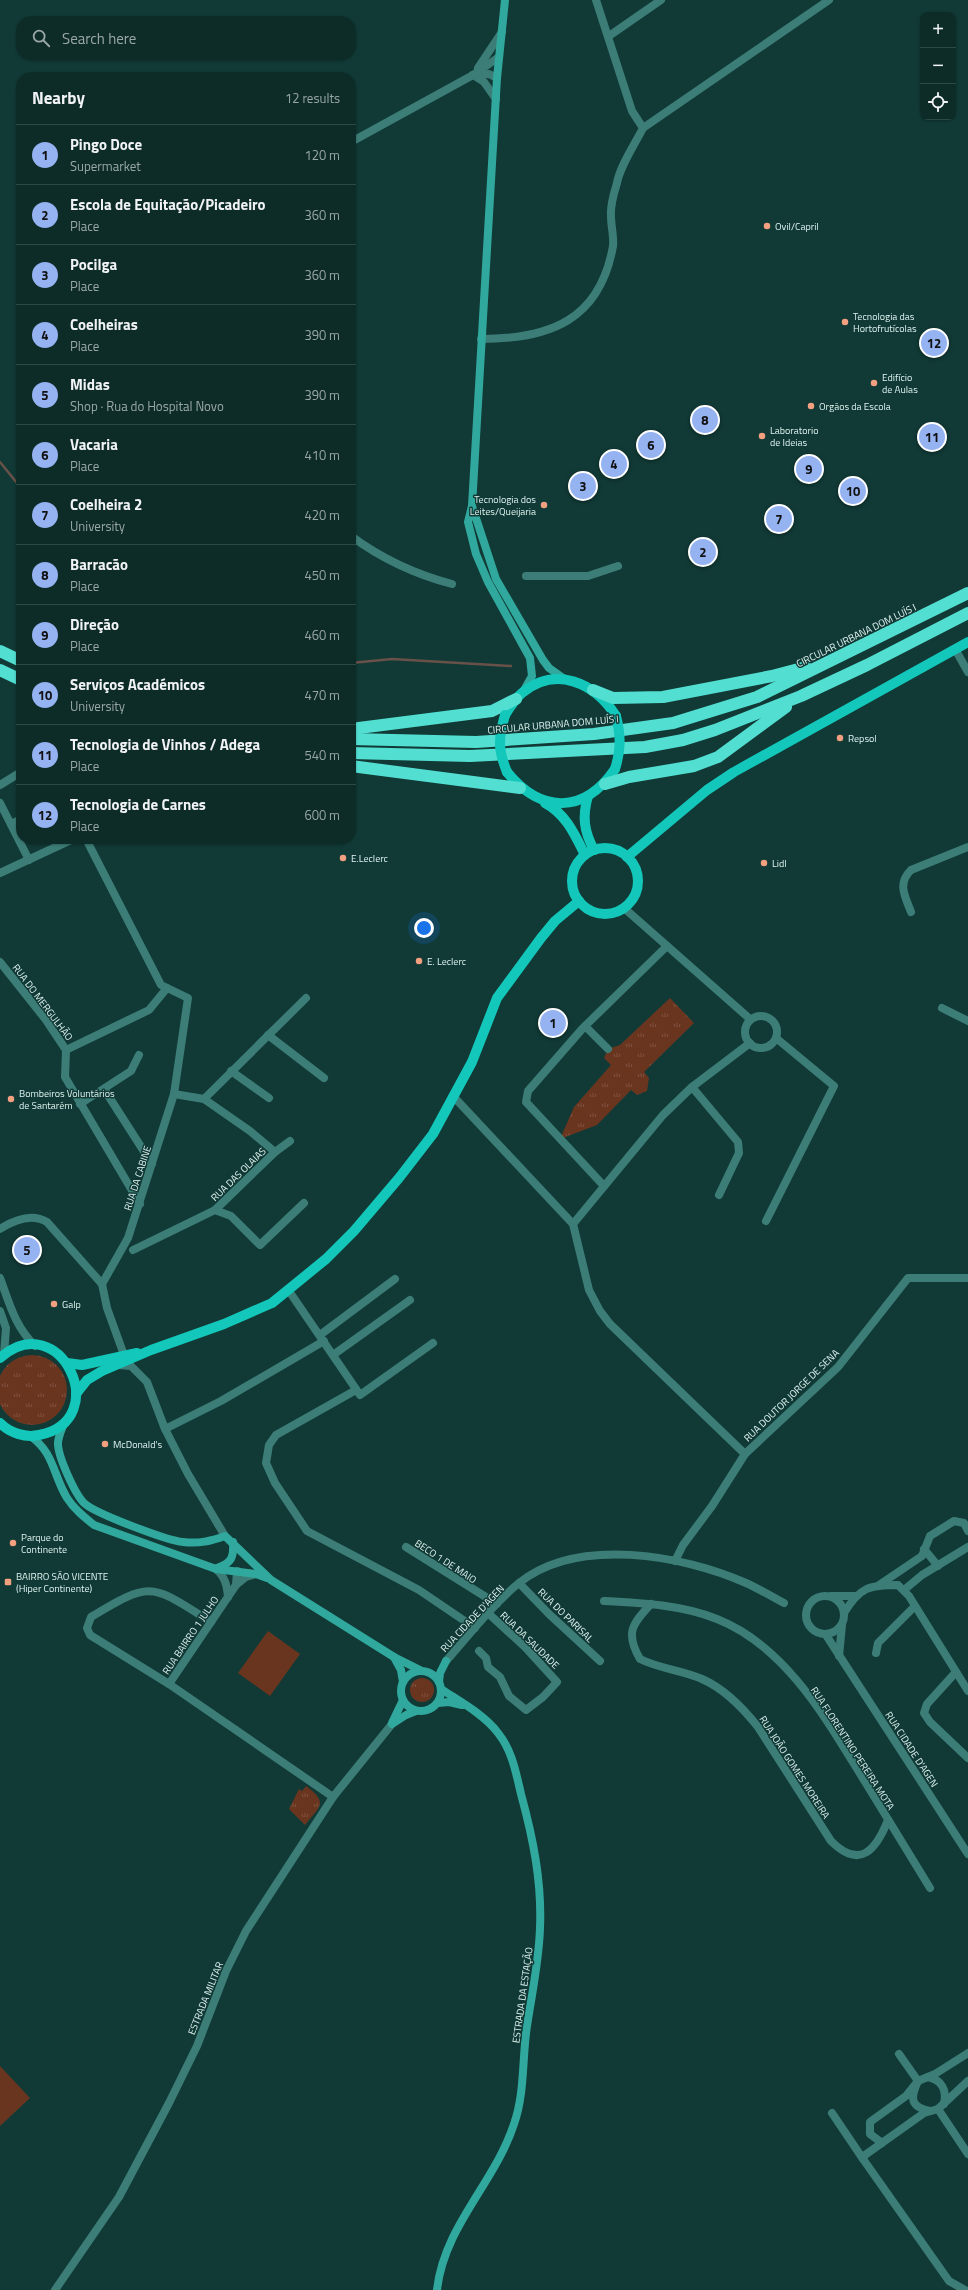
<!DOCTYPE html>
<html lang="en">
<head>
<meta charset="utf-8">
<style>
  body { margin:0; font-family:"Titillium Web",sans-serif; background:#1b3834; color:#f1f3f6 }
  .controls { position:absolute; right:12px; top:12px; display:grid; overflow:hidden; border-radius:8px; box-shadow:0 1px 3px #0004 }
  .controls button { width:36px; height:36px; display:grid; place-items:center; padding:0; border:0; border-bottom:1px solid #2d4845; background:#0d2c28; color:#f1f3f6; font:20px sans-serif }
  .you { position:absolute; left:424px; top:928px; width:14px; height:14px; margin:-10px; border:3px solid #fff; border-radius:50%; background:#1a73e8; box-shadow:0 0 0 6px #1a73e833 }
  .badge { display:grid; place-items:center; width:26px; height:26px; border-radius:50%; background:#95b2f1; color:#111; font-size:13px; font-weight:700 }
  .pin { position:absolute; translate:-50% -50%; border:2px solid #fff; box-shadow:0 1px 4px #0006 }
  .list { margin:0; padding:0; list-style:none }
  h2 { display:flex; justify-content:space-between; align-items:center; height:52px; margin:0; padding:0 16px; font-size:17px }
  h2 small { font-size:13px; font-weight:400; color:#9aa7a8 }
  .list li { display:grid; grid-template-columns:26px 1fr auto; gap:12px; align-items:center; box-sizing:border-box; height:60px; padding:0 16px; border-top:1px solid #2d4845 }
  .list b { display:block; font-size:15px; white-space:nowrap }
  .list p { margin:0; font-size:13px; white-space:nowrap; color:#9aa7a8 }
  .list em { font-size:13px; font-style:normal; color:#9aa7a8 }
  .icon { flex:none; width:22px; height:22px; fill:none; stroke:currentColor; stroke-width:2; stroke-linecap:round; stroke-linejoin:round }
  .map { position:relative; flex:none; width:968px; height:2290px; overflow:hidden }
  .search { position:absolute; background:#0d2c28; box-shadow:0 1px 3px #0004; left:16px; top:16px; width:340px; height:44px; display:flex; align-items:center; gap:10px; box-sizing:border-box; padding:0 14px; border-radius:16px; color:#9aa7a8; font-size:15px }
  .panel { position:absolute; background:#0d2c28; box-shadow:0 1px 3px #0004; left:16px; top:72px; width:340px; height:772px; border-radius:16px }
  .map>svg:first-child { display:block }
  .grass { fill:url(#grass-tufts) }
  .pitch { fill:#6a351f }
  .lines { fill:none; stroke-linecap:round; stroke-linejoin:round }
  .stream { stroke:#685148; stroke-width:2.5 }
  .street { stroke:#3c7e77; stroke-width:8 }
  .secondary { stroke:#31a89d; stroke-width:8 }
  .primary { stroke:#13c8ba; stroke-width:10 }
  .highway { stroke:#52dfd2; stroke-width:12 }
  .primary-bridge { stroke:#13c8ba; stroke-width:10 }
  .poi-dot { fill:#f2a07f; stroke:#113a36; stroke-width:1.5 }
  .labels { text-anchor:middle; stroke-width:3; stroke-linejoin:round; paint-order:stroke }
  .poi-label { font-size:10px; fill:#ddf2ef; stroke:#113a36; text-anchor:start }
  .street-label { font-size:10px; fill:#ddf2ef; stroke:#113a36 }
</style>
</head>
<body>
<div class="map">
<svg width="968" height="2290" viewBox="0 0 968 2290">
  <defs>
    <pattern id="grass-tufts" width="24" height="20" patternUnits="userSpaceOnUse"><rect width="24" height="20" fill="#6a351f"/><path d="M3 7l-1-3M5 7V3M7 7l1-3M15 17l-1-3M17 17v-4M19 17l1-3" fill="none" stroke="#7f5340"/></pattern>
  </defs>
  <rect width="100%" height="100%" fill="#113a36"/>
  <g class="grass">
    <polygon points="670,998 694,1023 644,1072 649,1078 647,1091 637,1095 631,1090 597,1125 560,1139 574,1107 611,1065 604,1058 608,1049 620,1045"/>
    <circle cx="32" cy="1390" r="35"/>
    <circle cx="422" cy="1690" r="12"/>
    <path d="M306 1786C329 1803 320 1806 305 1825L289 1809 299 1789 302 1791Z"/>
  </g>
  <g class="pitch">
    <polygon points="268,1631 300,1654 270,1696 238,1673"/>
    <polygon points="0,2066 30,2098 0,2126"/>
  </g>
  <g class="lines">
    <g class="stream">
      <polyline points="0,462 21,488"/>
      <polyline points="351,663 392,659 511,666"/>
    </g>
    <g class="street">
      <polyline points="596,0 632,111 643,128 829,0"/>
      <polyline points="609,36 661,0"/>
      <polyline points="478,68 502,32"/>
      <polyline points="473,75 484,82 496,99"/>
      <polyline points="473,75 489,74 497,78"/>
      <polyline points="351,142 473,75 499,57"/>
      <path d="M481 339C550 339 600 320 613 246 614 237 611 226 611 216 610 205 614 193 617 183 620 166 635 144 643 128"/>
      <path d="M351 536C382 559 414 574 452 584"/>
      <polyline points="526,576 588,576 618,566"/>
      <polyline points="955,649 968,672"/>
      <polyline points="0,785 21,772"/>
      <polyline points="0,803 29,860"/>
      <polyline points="11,824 21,819"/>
      <polyline points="86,839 161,985 188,998 174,1094 128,1238 102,1284 107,1308 124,1355"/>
      <polyline points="0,873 73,839"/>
      <polyline points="624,908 750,1019"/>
      <path d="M911 912C905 896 897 884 911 870L968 847"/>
      <polyline points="0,962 46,1020 66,1050 65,1077 140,1204"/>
      <polyline points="942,1008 968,1021"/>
      <circle cx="761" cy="1032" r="16"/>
      <polyline points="585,1026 608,1049"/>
      <polyline points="268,1035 324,1078"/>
      <polyline points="66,1050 149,1010 167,988"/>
      <polyline points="231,1071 269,1098"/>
      <polyline points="692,1087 738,1142 739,1153 719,1195"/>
      <polyline points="104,1089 152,1164"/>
      <polyline points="174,1094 204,1099 250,1131 275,1152"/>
      <polyline points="453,1096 573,1224 589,1290 600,1311 610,1324 745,1454"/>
      <polyline points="204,1099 306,998"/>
      <polyline points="80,1104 131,1071 139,1055"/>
      <polyline points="604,1186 526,1102 528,1091 583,1028 667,946"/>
      <polyline points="215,1210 231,1216 260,1245 304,1203"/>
      <polyline points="766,1221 834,1086 776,1038"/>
      <polyline points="573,1224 663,1115 692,1087 750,1043"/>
      <path d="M0 1229C14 1220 32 1213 47 1222L102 1284"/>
      <polyline points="133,1250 215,1210 275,1152 290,1141"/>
      <path d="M0 1278C10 1305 15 1326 35 1346"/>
      <polyline points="289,1291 360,1395 433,1343"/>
      <polyline points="0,1311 6,1328 4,1354"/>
      <polyline points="320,1335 395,1279"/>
      <polyline points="333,1355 410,1300"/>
      <polyline points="119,1365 131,1366 147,1382 165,1429 188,1474 225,1536"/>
      <polyline points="356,1390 276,1435 269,1445 266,1463 275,1483 307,1531 419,1590 475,1628"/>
      <polyline points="165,1429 221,1401 324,1341"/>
      <polyline points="406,1547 497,1604"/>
      <polyline points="924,1549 938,1566"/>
      <polyline points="675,1561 683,1545 712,1506 745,1454 838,1367 908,1278 968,1278"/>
      <path d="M216 1569C225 1577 227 1585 228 1597"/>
      <polyline points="519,1583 549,1614 600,1661"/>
      <polyline points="236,1585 246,1577 256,1574"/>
      <polyline points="879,1585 922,1556 930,1536 954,1521 964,1523 968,1531"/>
      <polyline points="904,1590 922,1575 968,1547"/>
      <circle cx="825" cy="1615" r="19"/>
      <polyline points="831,1596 855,1596"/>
      <path d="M604 1601C642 1603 682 1605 717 1619 788 1647 829 1724 867 1785 888 1819 909 1854 930 1888"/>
      <path d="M651 1604C632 1624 625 1633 640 1659 660 1669 682 1670 702 1679 725 1689 743 1708 758 1727L831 1841C860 1870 876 1850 888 1820"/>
      <path d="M844 1613C860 1587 869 1585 898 1585L909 1596 968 1691"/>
      <path d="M211 1622C151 1584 152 1580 91 1617L87 1628 90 1635 169 1684 333 1797"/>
      <polyline points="826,1635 968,1854"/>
      <polyline points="479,1651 486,1658 488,1667 500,1677 509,1696 526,1710 543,1697 557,1682 525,1647 489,1614"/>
      <polyline points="876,1653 878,1643 915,1606"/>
      <polyline points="839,1656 842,1625"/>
      <path d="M446 1661C469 1635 492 1605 519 1583 577 1536 683 1555 746 1583 759 1589 771 1596 784 1603"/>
      <polyline points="956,1672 927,1704 924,1713 930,1722 968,1758"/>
      <polyline points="169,1684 236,1585 237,1571"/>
      <path d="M899 2054 918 2081C910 2098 910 2107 930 2111"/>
      <path d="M928 2077C942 2080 947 2090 944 2104"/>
      <polyline points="938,2109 968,2081"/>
      <polyline points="832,2113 863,2159"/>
      <polyline points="882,2143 870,2134 870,2122 906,2096 918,2081 935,2074 968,2053"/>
      <polyline points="55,2290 119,2197 169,2103 197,2046 226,1971 246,1931 333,1797 392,1724"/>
      <polyline points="965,2290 949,2281 863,2159 865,2155 924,2113 938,2109 968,2154"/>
    </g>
    <g class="secondary">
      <polyline points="505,0 497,78 472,506 468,522 476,554 488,582 530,658 532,676 523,692"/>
      <polyline points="472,506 496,579 543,660 549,668 566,680"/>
      <path d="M65 1422C62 1428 59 1435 58 1442 57 1455 75 1494 84 1503 94 1513 168 1541 183 1542 199 1544 211 1541 225 1536L271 1580 394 1657 420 1670"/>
      <path d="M30 1436C54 1452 53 1475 67 1498 74 1509 84 1517 94 1525L216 1569 256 1574 267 1578"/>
      <path d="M217 1568C232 1563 234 1557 233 1542"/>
      <polyline points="394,1657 401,1670 403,1682"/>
      <circle cx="421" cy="1691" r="20"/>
      <polyline points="439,1682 440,1673 446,1661"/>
      <polyline points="438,1703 449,1702 462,1705"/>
      <polyline points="392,1723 403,1700"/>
      <polyline points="392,1724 406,1715 416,1711"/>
      <path d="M437 2290C444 2226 495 2183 514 2124 525 2093 522 2058 527 2026 532 1993 539 1961 540 1928 542 1882 533 1838 521 1794 516 1773 512 1750 498 1733 485 1715 459 1701 441 1689"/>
    </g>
    <g class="primary">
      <path d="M505 715C510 707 515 699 522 693 556 665 595 683 616 716"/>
      <path d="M507 772C541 814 584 814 615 769"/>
      <path d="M588 796C582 817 584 831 594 850"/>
      <path d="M545 803C566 814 575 835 585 855"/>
      <circle cx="605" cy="881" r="33"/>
      <polyline points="627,857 707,790 734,772 968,642"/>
      <path d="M0 1358C60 1305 115 1420 39 1435 25 1438 10 1433 0 1423"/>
      <polyline points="67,1363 82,1365 137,1353"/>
      <polyline points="76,1394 87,1380 102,1371 151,1350 224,1324 272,1303 326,1259 354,1231 399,1178 433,1134 472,1062 497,998 541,938 555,921 579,901"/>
    </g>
    <g class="highway">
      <polyline points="0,651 21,661"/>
      <polyline points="0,670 21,680"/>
      <polyline points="593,690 613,698 663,697 772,676 806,667"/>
      <polyline points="351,729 492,711 516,699"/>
      <polyline points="351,739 476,742 594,734 673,723 757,697 968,593"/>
      <polyline points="351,753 470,756 645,747 683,740 715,730 801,696 867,665 968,613"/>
      <polyline points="351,766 520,788"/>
      <polyline points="605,784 629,777 694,766 718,757 786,707"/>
    </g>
    <g class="primary-bridge">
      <path d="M505 715C498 739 498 750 507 772"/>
      <path d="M615 769C621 750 621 736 616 716"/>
    </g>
  </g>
  <g class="poi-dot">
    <circle cx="767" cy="226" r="4"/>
    <circle cx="845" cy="322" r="4"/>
    <circle cx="874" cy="383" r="4"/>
    <circle cx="811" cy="406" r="4"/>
    <circle cx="762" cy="436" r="4"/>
    <circle cx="544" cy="505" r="4"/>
    <circle cx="840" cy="738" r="4"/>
    <circle cx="343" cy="858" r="4"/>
    <circle cx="764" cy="863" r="4"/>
    <circle cx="419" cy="961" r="4"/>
    <circle cx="11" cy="1099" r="4"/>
    <circle cx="54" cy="1304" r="4"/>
    <circle cx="105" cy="1444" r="4"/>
    <circle cx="13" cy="1543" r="4"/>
    <rect x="4" y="1578" width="8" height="8" rx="2"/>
  </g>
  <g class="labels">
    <g class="poi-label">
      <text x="775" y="230">Ovil/Capril</text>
      <text x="853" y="320">Tecnologia das<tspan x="853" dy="12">Hortofrutícolas</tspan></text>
      <text x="882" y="381">Edifício<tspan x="882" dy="12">de Aulas</tspan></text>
      <text x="819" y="410">Orgãos da Escola</text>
      <text x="770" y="434">Laboratorio<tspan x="770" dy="12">de Ideias</tspan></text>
      <text x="536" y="503" text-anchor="end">Tecnologia dos<tspan x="536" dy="12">Leites/Queijaria</tspan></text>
      <text x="848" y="742">Repsol</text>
      <text x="351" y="862">E.Leclerc</text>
      <text x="772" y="867">Lidl</text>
      <text x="427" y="965">E. Leclerc</text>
      <text x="19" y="1097">Bombeiros Voluntários<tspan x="19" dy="12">de Santarém</tspan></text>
      <text x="62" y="1308">Galp</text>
      <text x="113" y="1448">McDonald's</text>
      <text x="21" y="1541">Parque do<tspan x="21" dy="12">Continente</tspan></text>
      <text x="16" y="1580">BAIRRO SÃO VICENTE<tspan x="16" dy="12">(Hiper Continente)</tspan></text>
    </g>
    <g class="street-label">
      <text transform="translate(856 635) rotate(-26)" y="4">CIRCULAR URBANA DOM LUÍS I</text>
      <text transform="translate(553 724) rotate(-5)" y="4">CIRCULAR URBANA DOM LUÍS I</text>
      <text transform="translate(43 1002) rotate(53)" y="4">RUA DO MERGULHÃO</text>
      <text transform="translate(238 1174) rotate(-44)" y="4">RUA DAS OLAIAS</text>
      <text transform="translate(137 1178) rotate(-72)" y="4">RUA DA CABINE</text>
      <text transform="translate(791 1395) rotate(-44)" y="4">RUA DOUTOR JORGE DE SENA</text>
      <text transform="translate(446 1561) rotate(33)" y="4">BECO 1 DE MAIO</text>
      <text transform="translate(566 1615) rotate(44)" y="4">RUA DO PARISAL</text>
      <text transform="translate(472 1618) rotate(-47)" y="4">RUA CIDADE D'AGEN</text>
      <text transform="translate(190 1635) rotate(-56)" y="4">RUA BAIRRO 1 JULHO</text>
      <text transform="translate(530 1640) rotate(44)" y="4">RUA DA SAUDADE</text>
      <text transform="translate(853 1748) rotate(57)" y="4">RUA FLORENTINO PEREIRA MOTA</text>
      <text transform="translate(912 1749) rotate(57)" y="4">RUA CIDADE D'AGEN</text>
      <text transform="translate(795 1767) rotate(57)" y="4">RUA JOÃO GOMES MOREIRA</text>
      <text transform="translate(522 1995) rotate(-82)" y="4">ESTRADA DA ESTAÇÃO</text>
      <text transform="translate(205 1998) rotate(-68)" y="4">ESTRADA MILITAR</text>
    </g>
  </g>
</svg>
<div class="controls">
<button>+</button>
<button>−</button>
<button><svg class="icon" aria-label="locate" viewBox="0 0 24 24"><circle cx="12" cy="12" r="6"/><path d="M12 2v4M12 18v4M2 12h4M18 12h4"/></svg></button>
</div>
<div class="you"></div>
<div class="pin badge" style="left:553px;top:1023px">1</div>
<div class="pin badge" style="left:703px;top:552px">2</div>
<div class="pin badge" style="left:583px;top:486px">3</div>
<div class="pin badge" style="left:614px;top:464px">4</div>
<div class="pin badge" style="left:27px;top:1250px">5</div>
<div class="pin badge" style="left:651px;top:445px">6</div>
<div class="pin badge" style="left:779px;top:519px">7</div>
<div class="pin badge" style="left:705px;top:420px">8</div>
<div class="pin badge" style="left:809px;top:469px">9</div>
<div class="pin badge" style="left:853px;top:491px">10</div>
<div class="pin badge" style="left:932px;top:437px">11</div>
<div class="pin badge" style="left:934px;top:343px">12</div>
<div class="search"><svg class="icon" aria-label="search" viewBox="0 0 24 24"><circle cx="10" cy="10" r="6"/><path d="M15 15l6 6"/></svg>Search here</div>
<section class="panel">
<h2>Nearby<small>12 results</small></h2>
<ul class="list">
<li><span class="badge">1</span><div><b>Pingo Doce</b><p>Supermarket</p></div><em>120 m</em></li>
<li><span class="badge">2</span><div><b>Escola de Equitação/Picadeiro</b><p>Place</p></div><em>360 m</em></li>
<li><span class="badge">3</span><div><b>Pocilga</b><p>Place</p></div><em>360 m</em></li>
<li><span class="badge">4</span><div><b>Coelheiras</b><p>Place</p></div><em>390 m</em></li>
<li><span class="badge">5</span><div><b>Midas</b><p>Shop · Rua do Hospital Novo</p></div><em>390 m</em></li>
<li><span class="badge">6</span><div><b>Vacaria</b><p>Place</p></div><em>410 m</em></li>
<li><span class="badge">7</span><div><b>Coelheira 2</b><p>University</p></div><em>420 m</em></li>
<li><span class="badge">8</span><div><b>Barracão</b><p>Place</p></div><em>450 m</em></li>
<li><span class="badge">9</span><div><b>Direção</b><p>Place</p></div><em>460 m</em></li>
<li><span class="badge">10</span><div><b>Serviços Académicos</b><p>University</p></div><em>470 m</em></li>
<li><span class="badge">11</span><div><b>Tecnologia de Vinhos / Adega</b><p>Place</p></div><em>540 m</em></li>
<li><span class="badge">12</span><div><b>Tecnologia de Carnes</b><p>Place</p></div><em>600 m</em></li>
</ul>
</section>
</div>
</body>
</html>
